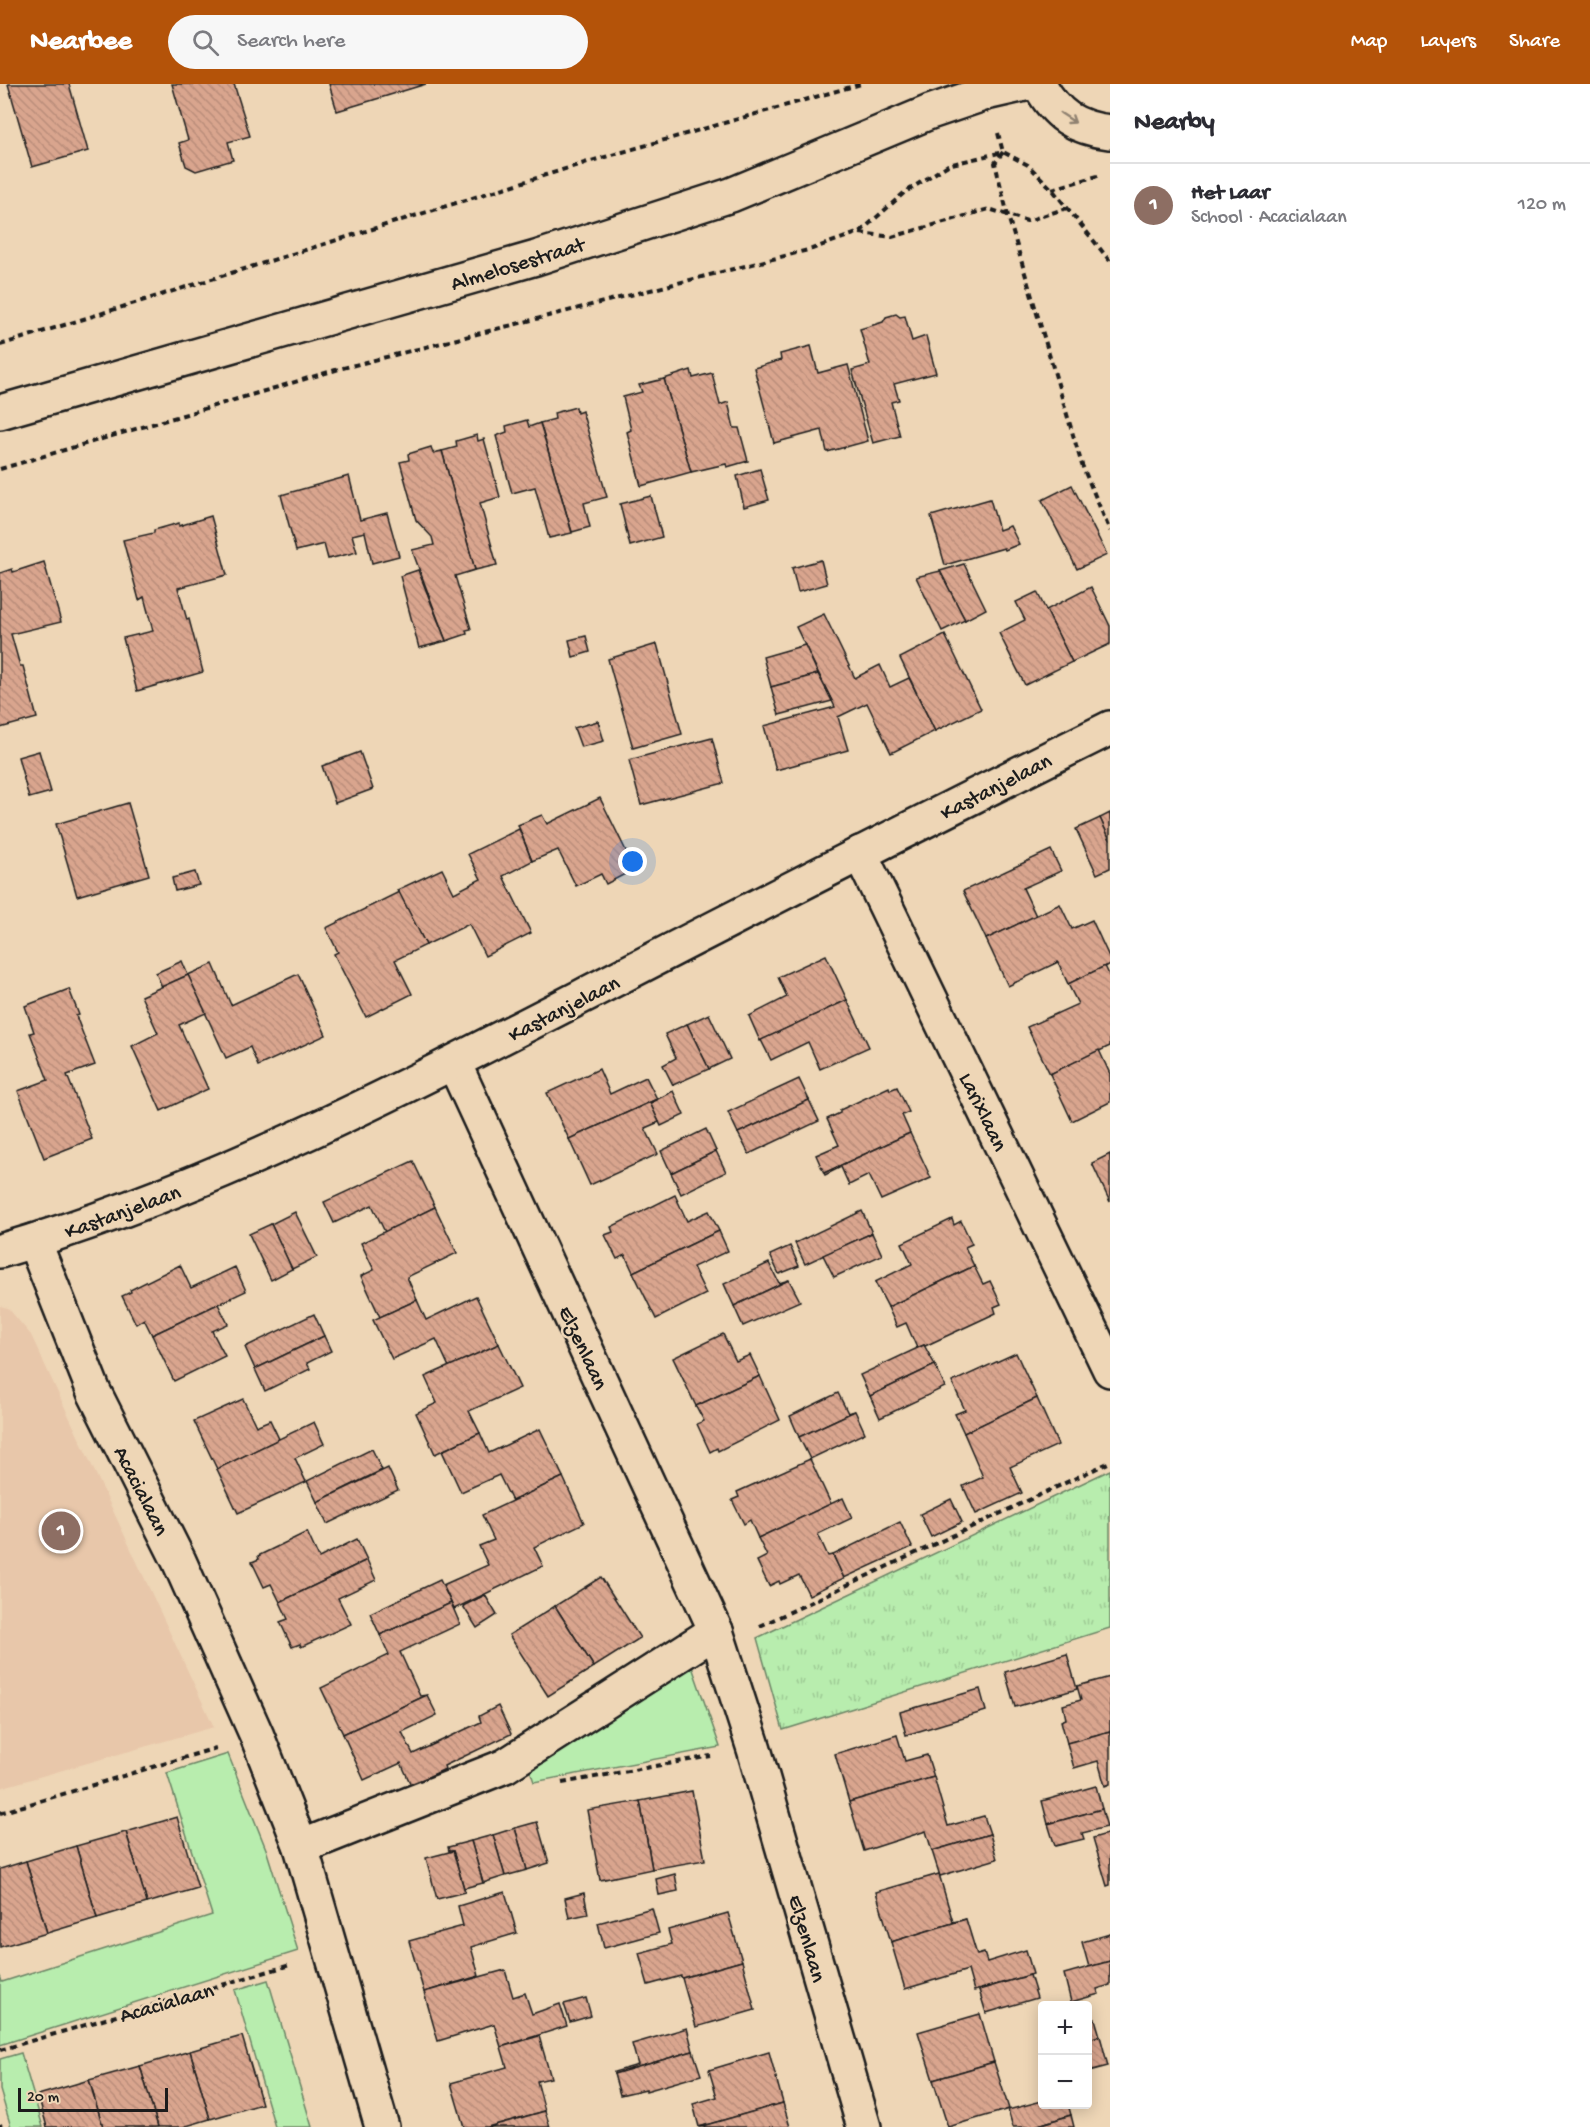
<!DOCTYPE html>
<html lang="en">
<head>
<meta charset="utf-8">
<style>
  body { margin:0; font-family:"Gochi Hand",sans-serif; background:#f7f7f7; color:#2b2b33 }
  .controls { position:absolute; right:18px; bottom:18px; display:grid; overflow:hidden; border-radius:6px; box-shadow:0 3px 15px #0003 }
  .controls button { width:54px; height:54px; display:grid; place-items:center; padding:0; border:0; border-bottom:2px solid #e1e1e2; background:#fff; color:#2b2b33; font:30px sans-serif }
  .scale { position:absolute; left:18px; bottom:15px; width:150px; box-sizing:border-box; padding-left:6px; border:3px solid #1c1c1c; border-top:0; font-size:16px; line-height:21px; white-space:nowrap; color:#1c1c1c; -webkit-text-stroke:4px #eed6b6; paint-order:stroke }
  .you { position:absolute; left:633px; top:778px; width:21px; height:21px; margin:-15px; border:4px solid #fff; border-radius:50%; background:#1a73e8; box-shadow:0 0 0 9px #1a73e833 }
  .badge { display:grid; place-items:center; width:39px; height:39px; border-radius:50%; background:#b45309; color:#fff; font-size:20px; font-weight:700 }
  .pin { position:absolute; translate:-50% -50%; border:3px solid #fff; box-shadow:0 2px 6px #0006 }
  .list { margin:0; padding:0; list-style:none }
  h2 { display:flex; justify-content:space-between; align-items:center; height:78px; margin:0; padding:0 24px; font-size:26px }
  h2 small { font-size:20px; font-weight:400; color:#7c7c81 }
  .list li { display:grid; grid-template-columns:39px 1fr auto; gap:18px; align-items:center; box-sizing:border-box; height:84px; padding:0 24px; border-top:2px solid #e1e1e2 }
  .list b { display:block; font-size:22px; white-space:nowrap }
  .list p { margin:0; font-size:20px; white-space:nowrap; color:#7c7c81 }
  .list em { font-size:20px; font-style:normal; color:#7c7c81 }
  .icon { flex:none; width:33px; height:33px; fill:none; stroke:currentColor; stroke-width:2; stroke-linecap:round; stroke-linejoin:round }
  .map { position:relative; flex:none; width:1110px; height:2043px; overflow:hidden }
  header { display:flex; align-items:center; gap:36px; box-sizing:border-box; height:84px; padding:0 30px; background:#b45309; color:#fff }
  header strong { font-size:28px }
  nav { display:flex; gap:33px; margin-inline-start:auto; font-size:21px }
  .search { width:420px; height:54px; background:#f7f7f7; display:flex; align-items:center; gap:15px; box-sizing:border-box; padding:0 21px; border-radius:33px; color:#7c7c81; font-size:22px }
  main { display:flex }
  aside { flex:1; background:#fff }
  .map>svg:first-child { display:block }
  .built { fill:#e8c7aa }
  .grass { fill:#b8edae; stroke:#6a8465; stroke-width:1.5 }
  .park { fill:url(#park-tufts); stroke:#6a8465; stroke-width:1.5 }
  .building { fill:url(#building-back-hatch); stroke:#1c1c1c; stroke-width:1.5 }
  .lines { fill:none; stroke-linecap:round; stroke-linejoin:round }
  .minor-casing { stroke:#1c1c1c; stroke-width:38 }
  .path { stroke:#1c1c1c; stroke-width:4; stroke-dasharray:6 4.5; stroke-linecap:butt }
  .minor { stroke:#eed6b6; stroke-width:33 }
  .oneway { stroke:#908271 }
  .labels { text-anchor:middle; stroke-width:5; stroke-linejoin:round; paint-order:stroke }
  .street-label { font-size:22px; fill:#1c1c1c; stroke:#eed6b6 }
</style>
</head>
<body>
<header>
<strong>Nearbee</strong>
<div class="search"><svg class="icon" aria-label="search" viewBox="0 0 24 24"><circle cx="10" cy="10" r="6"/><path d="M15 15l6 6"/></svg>Search here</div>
<nav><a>Map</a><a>Layers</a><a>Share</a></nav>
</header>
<main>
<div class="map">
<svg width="1110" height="2043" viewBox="0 0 1110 2043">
  <defs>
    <pattern id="park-tufts" width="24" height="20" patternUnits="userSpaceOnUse" patternTransform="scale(1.5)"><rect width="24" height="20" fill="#b8edae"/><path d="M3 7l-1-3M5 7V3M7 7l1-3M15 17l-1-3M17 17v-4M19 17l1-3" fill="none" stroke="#9ecb95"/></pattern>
    <pattern id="building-back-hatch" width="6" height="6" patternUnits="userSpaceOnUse" patternTransform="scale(1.5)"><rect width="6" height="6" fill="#d9a58e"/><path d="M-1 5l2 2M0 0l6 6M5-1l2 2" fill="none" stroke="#ba8d7a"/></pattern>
  </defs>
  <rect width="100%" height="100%" fill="#eed6b6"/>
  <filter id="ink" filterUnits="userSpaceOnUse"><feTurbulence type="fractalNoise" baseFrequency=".0167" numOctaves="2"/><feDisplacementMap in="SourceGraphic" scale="12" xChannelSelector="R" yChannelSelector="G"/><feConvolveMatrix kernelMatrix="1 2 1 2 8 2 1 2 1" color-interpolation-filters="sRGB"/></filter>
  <g filter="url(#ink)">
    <polygon class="built" points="0,1222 8,1224 31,1251 214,1643 0,1704"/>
    <g class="grass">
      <polygon points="690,1577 720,1663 534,1698 529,1683"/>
      <polygon points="228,1670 266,1765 298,1867 0,1961 0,1892 2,1898 212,1831 167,1689"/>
      <polygon points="268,1896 312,2043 275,2043 235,1906"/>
      <polygon points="21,1969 43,2043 11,2043 0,2006 0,1975"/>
    </g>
    <polygon class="park" points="1110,1386 1110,1544 783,1646 757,1554"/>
    <g class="building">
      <polygon points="8,0 69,0 88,67 32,83"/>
      <polygon points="172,0 234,0 250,52 228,58 233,76 196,87 186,82 179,59 188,56"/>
      <polygon points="329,0 426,0 337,27"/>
      <polygon points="896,230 900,233 905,232 912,257 926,252 936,289 894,300 899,316 891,318 900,352 873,359 852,286 870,281 860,245 883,238 886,233"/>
      <polygon points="811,262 818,289 848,281 868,357 827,368 822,346 774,359 754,284 781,276 780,270"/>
      <polygon points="691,286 693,294 712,289 720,321 728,318 734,344 739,344 748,377 727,383 726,380 691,388 664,295"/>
      <polygon points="664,295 691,388 641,402 627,348 631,346 623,313 642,308 639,301"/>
      <polygon points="576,323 577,329 582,327 607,413 584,419 590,443 572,448 540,339 555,335 554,329"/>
      <polygon points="527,336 529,343 540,339 572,449 549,454 535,403 512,409 496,352 507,348 506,342"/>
      <polygon points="477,351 478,357 484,355 500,413 480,419 497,481 475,486 442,367 457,363 456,357"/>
      <polygon points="431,363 433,369 442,367 475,486 455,492 471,545 466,546 467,550 446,557 412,466 434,461 432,453 416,436 400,378 409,376 408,370"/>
      <polygon points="760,385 769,416 744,423 737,392"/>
      <polygon points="349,392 360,436 387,429 399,472 372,479 365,448 352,451 357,468 328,475 324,460 296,467 281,411"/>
      <polygon points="1072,401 1107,471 1077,485 1042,416"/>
      <polygon points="651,412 662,453 630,462 620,420"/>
      <polygon points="990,415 999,446 1010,442 1019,460 1005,466 1004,464 945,481 931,432"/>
      <polygon points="211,432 227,491 178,504 187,536 189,535 190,539 203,588 137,607 123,554 153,547 144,513 139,516 123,456 154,449 154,446 179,439 179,442"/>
      <polygon points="821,476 827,500 798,508 792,484"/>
      <polygon points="44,478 61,538 11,550 20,582 23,582 37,634 0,644 0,489 12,485 13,488"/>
      <polygon points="964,480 986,525 965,536 940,487"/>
      <polygon points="418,486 446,557 419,564 400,492"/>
      <polygon points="940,487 965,536 942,547 916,493"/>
      <polygon points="1091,503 1110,542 1110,560 1072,578 1046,526"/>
      <polygon points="1037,508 1072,578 1025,601 999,549 1025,536 1016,518"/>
      <polygon points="824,530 855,594 880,581 890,603 909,594 935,647 891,669 867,619 838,633 848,666 776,686 764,642 835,623 796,543"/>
      <polygon points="945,551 981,625 935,647 900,574"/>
      <polygon points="586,552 590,568 573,573 569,556"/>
      <polygon points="657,560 682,650 633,664 608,575"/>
      <polygon points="805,561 818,590 771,603 763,573"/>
      <polygon points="818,590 832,617 779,631 771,603"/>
      <polygon points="598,637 604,657 581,663 574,644"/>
      <polygon points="712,654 724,699 641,721 629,676"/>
      <polygon points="39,667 51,708 29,714 18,673"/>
      <polygon points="360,668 373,705 335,719 322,682"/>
      <polygon points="600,714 630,775 628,776 633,786 606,800 601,790 576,802 558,766 532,777 518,741 542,731 547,740"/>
      <polygon points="128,719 149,791 77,812 56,740"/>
      <polygon points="1110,729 1110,756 1100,734"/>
      <polygon points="1100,734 1110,756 1110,784 1097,790 1076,745"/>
      <polygon points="519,745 532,777 503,792 531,849 485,872 469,840 426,861 397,806 442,785 454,809 481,795 468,770"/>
      <polygon points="1051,766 1061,787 1023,804 1036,832 986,855 963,807"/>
      <polygon points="195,788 199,801 175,807 172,794"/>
      <polygon points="399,808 426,861 395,876 412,910 366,933 334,870 338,868 326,844"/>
      <polygon points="1060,820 1072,845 1092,836 1110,875 1110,880 1068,900 1058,878 1008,902 986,855"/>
      <polygon points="826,871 847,916 760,957 749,932 787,913 778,893"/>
      <polygon points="182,877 188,891 162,903 156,889"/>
      <polygon points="213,880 231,921 298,890 326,951 258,982 250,963 226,974 188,891"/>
      <polygon points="1105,882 1110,893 1110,928 1108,929 1110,933 1110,962 1050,990 1027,943 1078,920 1068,900"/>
      <polygon points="188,891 206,929 179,941 208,1005 161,1027 132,962 158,949 141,912"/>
      <polygon points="69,905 79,931 76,932 95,981 67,991 92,1055 44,1074 18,1007 48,996 30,949 34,948 25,922"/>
      <polygon points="847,916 869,963 820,985 808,958 771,976 761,956"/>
      <polygon points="709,930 730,975 709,985 687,940"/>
      <polygon points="687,940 709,985 673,1001 663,981 676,974 665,950"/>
      <polygon points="1099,966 1110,990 1110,1018 1072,1037 1050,990"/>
      <polygon points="599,985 610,1010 646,993 657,1015 569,1055 547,1009"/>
      <polygon points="799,995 809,1016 738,1049 728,1028"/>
      <polygon points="889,1003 890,1006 897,1003 909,1028 902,1031 910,1049 824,1089 816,1071 839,1061 827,1035 840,1029 840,1026"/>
      <polygon points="673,1007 684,1031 661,1042 650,1019"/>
      <polygon points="657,1015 657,1016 650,1019 659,1038 645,1044 658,1070 590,1101 569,1055"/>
      <polygon points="809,1016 819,1037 749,1070 738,1049"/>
      <polygon points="706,1045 716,1067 671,1089 661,1067"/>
      <polygon points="910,1049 931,1094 881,1116 869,1091 849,1101 841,1083 825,1091 824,1089"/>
      <polygon points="716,1067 726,1088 681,1110 671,1089"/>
      <polygon points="1110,1070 1110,1118 1092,1079"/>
      <polygon points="413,1077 435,1123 385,1148 372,1121 334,1139 324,1118"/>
      <polygon points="675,1111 687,1137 709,1127 719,1147 633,1188 625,1171 617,1175 605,1151 613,1148 611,1143"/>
      <polygon points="435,1123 457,1169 407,1193 417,1216 380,1233 361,1192 374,1186 361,1159"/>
      <polygon points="862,1127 872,1149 805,1180 795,1159"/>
      <polygon points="295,1128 317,1173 292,1185 271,1140"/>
      <polygon points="952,1135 954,1141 961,1137 972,1160 965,1163 974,1182 888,1223 875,1198 912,1180 902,1159"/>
      <polygon points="271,1140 292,1185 271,1196 249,1150"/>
      <polygon points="719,1147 728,1167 693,1183 706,1210 656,1235 633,1188"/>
      <polygon points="872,1149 882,1171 834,1193 823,1171"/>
      <polygon points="790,1162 799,1182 779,1190 770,1171"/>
      <polygon points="769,1179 779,1199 789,1196 734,1222 724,1200"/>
      <polygon points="180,1181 191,1204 235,1183 246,1207 152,1251 144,1235 136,1240 122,1212 131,1208 130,1206"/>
      <polygon points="974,1182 983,1200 990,1197 1001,1220 994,1223 996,1229 925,1262 924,1261 917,1264 906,1239 897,1243 888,1223"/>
      <polygon points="789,1196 800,1217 743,1242 734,1222"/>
      <polygon points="476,1212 499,1260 449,1283 436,1255 392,1275 373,1236 417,1216 426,1236"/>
      <polygon points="218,1220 228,1240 212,1247 225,1272 174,1297 152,1251"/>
      <polygon points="314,1230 324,1252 255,1285 245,1263"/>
      <polygon points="723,1250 736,1277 750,1271 760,1292 696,1322 673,1274"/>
      <polygon points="324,1252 331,1267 307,1279 310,1285 265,1307 255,1285"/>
      <polygon points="499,1260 520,1304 469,1327 480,1349 435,1370 416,1329 437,1319 425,1293"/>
      <polygon points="924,1261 935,1281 870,1312 860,1291"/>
      <polygon points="1016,1269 1037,1314 964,1349 955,1330 965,1326 952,1298"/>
      <polygon points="935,1281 945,1303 880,1334 870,1312"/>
      <polygon points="760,1292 780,1336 718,1367 717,1364 710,1368 697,1340 704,1337 696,1322"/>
      <polygon points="838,1309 848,1329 855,1327 799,1353 790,1332"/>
      <polygon points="1037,1314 1058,1361 1010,1383 1022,1409 976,1430 963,1402 983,1393 964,1349"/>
      <polygon points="243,1315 256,1342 270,1336 279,1355 217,1385 194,1337"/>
      <polygon points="855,1327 865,1349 810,1375 799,1353"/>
      <polygon points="314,1338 324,1360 295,1374 306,1398 238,1429 217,1385"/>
      <polygon points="540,1345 563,1393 512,1417 499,1391 461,1408 442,1367 480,1349 489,1369"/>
      <polygon points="372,1365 382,1386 317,1418 307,1397"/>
      <polygon points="810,1375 831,1420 758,1454 750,1436 744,1440 732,1416 739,1413 737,1408"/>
      <polygon points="388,1384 398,1406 327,1440 317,1418"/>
      <polygon points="563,1393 584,1439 534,1463 543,1482 454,1525 443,1501 488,1481 479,1462 494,1456 482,1431"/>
      <polygon points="843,1414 852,1434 818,1450 828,1472 833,1471 844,1494 809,1511 799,1491 780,1500 779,1497 769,1502 757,1477 767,1472 758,1454"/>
      <polygon points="951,1415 962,1438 931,1453 920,1430"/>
      <polygon points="900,1438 912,1463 844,1494 833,1471"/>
      <polygon points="307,1448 319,1474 357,1455 367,1476 280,1518 271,1500 264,1503 252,1478 259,1475 258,1472"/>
      <polygon points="367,1476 376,1496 338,1514 351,1540 301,1563 300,1560 292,1563 280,1538 288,1535 280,1518"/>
      <polygon points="601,1493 640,1554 594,1583 555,1522"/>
      <polygon points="440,1496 451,1519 380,1551 370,1529"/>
      <polygon points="485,1511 497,1531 477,1544 463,1522"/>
      <polygon points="451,1519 460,1540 400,1568 420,1612 427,1611 343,1650 321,1604 389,1571 380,1551"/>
      <polygon points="555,1522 594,1583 548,1612 509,1551"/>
      <polygon points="1067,1570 1077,1605 1015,1623 1005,1588"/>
      <polygon points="1110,1593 1110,1647 1067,1659 1061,1637 1066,1635 1063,1621 1081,1616 1077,1602"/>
      <polygon points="980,1605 986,1627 906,1651 900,1628"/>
      <polygon points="427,1611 437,1631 402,1648 413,1670 481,1638 479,1632 498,1622 511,1650 444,1682 445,1685 411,1701 401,1679 364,1696 343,1650"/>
      <polygon points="1110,1647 1110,1700 1105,1702 1098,1677 1074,1684 1067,1659"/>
      <polygon points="897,1651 905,1677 927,1671 934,1693 849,1718 835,1670"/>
      <polygon points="934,1693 948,1742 984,1732 990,1750 932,1767 926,1747 864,1767 849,1718"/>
      <polygon points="1096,1702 1102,1725 1048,1740 1042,1717"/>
      <polygon points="692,1707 705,1776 652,1785 640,1717"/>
      <polygon points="640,1717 652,1785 600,1796 587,1726"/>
      <polygon points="1102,1725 1107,1743 1082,1749 1084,1755 1055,1762 1048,1740"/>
      <polygon points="177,1733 198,1804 147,1819 126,1748"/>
      <polygon points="537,1738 549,1779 527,1786 515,1744"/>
      <polygon points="515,1744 527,1786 505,1792 493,1751"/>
      <polygon points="126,1748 147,1819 97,1834 76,1762"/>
      <polygon points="1110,1749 1110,1801 1107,1802 1093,1754"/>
      <polygon points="990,1750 997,1775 940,1792 932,1767"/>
      <polygon points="493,1751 505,1792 483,1799 471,1757"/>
      <polygon points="471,1757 483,1799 464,1804 453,1767 449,1767 448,1763"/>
      <polygon points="76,1762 97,1834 47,1849 26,1777"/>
      <polygon points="453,1767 465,1808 437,1815 426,1774"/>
      <polygon points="26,1777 47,1849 0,1863 0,1785"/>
      <polygon points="675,1790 678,1807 659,1811 656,1795"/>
      <polygon points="939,1790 953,1838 966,1835 891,1858 876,1808"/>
      <polygon points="505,1808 517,1849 471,1863 479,1892 424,1908 409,1857 463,1842 458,1822"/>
      <polygon points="584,1809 588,1830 569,1834 565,1814"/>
      <polygon points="652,1824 659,1849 604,1864 598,1839"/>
      <polygon points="728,1829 742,1877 682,1894 681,1892 648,1901 639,1869 672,1860 668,1846"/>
      <polygon points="966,1835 977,1871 984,1869 987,1878 1026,1866 1033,1890 974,1907 968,1886 905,1905 891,1858"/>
      <polygon points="1110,1850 1110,1877 1089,1883 1082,1858"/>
      <polygon points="742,1877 755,1926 696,1943 682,1894"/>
      <polygon points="1110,1877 1110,1901 1097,1905 1099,1910 1071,1918 1064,1890"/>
      <polygon points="505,1886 513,1913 525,1909 532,1930 560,1920 567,1942 501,1963 494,1940 438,1957 424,1908"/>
      <polygon points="1030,1891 1037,1914 986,1929 979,1906"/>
      <polygon points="586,1914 591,1932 570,1938 564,1920"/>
      <polygon points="980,1930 994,1978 933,1996 918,1948"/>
      <polygon points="1095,1935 1100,1952 1088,1955 1088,1937"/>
      <polygon points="687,1944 693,1967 614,1990 614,1988 638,1981 632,1960"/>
      <polygon points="242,1952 262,2020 210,2035 190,1967"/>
      <polygon points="539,1952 551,1994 537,1997 545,2027 488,2043 464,2043 451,1999 507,1983 501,1963"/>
      <polygon points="1100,1952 1108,1982 1089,1987 1088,1955"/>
      <polygon points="190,1967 210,2035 183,2043 158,2043 140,1982"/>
      <polygon points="693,1967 701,1991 646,2007 646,2005 620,2011 614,1990"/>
      <polygon points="769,1968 783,2019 699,2043 693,2020 717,2013 709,1986"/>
      <polygon points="994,1978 1009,2025 948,2043 933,1996"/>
      <polygon points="140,1982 158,2043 103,2043 89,1996"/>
      <polygon points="89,1996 103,2043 47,2043 38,2011"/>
      <polygon points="1042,2017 1042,2020 1068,2020 1071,2031 1032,2043 1013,2043 1008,2026"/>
      <polygon points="783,2019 790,2043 699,2043"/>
      <polygon points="545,2027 550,2043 488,2043"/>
      <polygon points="1071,2031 1074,2043 1032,2043"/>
    </g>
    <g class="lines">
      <defs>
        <g id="minor">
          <path d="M1039 0C1056 31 1075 44 1110 48"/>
          <polyline points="0,328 536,174 731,111 930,28 986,9 1025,0"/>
          <polyline points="860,769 1110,1286"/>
          <polyline points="454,979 716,1547 754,1665 864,2043"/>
          <polyline points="34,1157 94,1308 179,1477 257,1652 301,1763 382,2043"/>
          <path d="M0 1167C212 1105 408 1002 604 901 772 814 941 728 1110 644"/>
          <polyline points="301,1763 505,1682 716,1547"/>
        </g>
      </defs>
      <use href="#minor" class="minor-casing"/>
      <g class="path">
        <polyline points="998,49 1003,68 1028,81 1052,105 1110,177"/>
        <polyline points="1003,68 995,79 1008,132 1082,381 1110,447"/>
        <polyline points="1052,105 1101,91"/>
        <polyline points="860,149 892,153 989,125 1027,137 1067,124"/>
        <polyline points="0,261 591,77 861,0"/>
        <polyline points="0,385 339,285 812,165 860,148 904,109 948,81 1003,68"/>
        <polyline points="760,1542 1110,1378"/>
        <polyline points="562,1699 711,1672"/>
        <polyline points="0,1729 216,1664"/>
        <polyline points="0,1966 290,1881"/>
        <polyline points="0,2040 1,2043"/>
      </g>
      <use href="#minor" class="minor"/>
    </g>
    <defs><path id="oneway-shaft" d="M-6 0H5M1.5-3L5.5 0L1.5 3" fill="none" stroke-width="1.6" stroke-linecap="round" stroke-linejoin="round" transform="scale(1.5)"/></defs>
    <use class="oneway" href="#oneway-shaft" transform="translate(1068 34) rotate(33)"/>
  </g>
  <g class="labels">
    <g class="street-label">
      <text transform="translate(517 178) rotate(-17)" y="8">Almelosestraat</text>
      <text transform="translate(995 701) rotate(-27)" y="8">Kastanjelaan</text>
      <text transform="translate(563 923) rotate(-27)" y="8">Kastanjelaan</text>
      <text transform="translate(985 1027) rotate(64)" y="8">Larixlaan</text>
      <text transform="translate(122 1126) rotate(-20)" y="8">Kastanjelaan</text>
      <text transform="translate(585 1263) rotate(65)" y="8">Elzenlaan</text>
      <text transform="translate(143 1406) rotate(63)" y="8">Acacialaan</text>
      <text transform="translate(809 1854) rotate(74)" y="8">Elzenlaan</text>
      <text transform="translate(166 1917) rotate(-16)" y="8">Acacialaan</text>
    </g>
  </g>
</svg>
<div class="controls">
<button>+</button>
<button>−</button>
</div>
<div class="scale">20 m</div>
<div class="you"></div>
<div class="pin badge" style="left:61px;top:1447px;background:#8d6e63">1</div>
</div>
<aside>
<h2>Nearby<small></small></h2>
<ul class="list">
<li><span class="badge" style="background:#8d6e63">1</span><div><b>Het Laar</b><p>School · Acacialaan</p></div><em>120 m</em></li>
</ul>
</aside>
</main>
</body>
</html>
